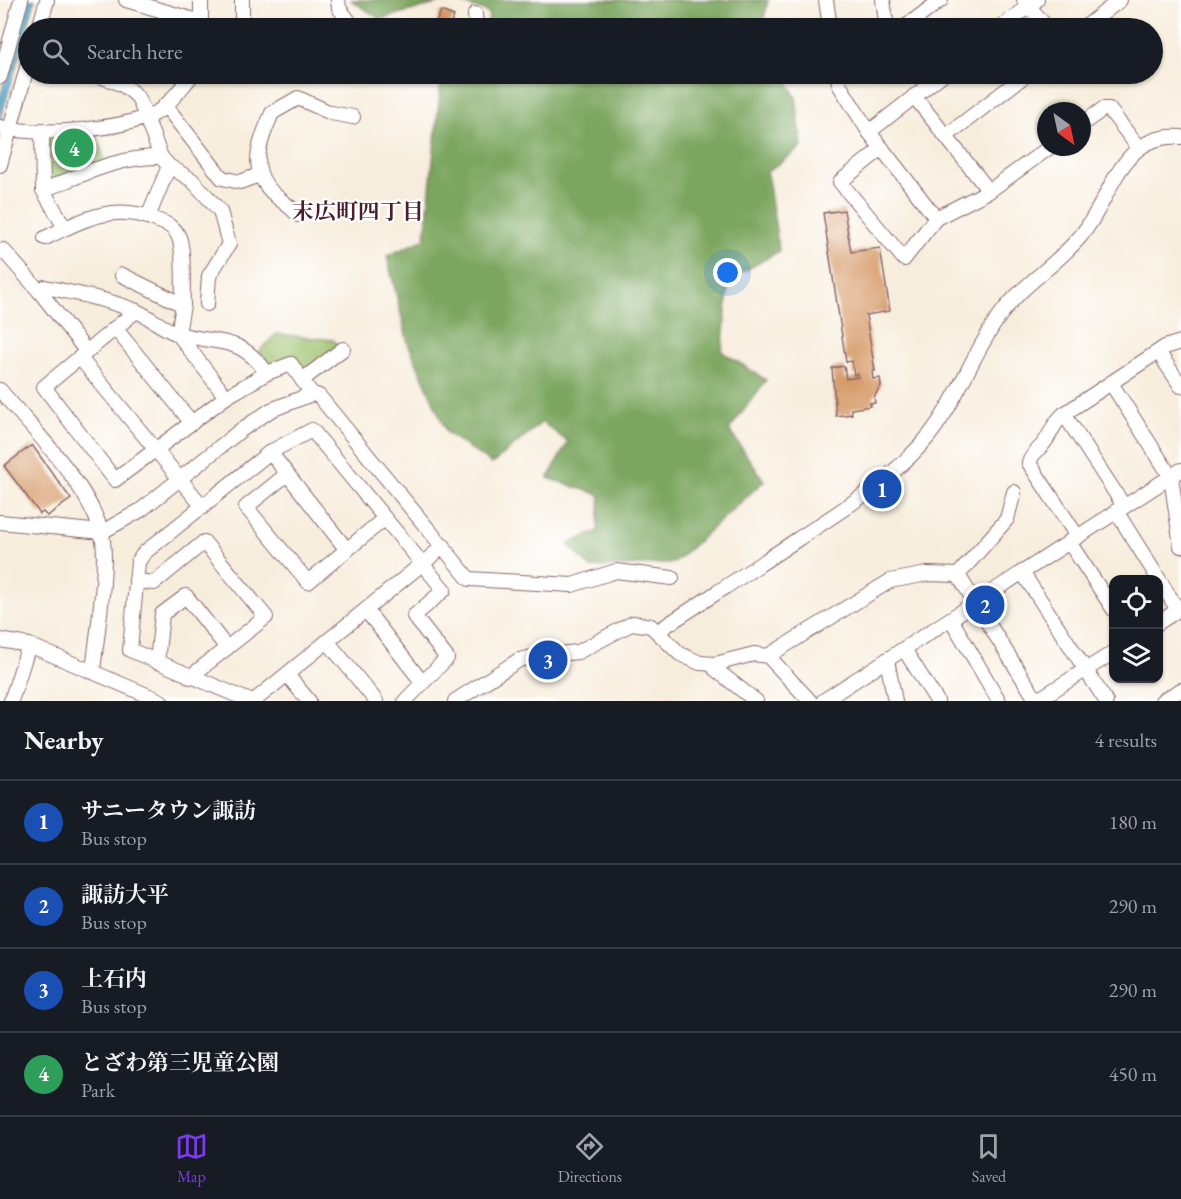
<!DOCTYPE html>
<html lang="en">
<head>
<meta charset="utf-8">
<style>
  body { margin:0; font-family:"EB Garamond","Noto Serif JP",serif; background:#242831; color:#f1f3f6 }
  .controls { position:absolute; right:18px; bottom:18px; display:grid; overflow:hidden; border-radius:12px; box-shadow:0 2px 4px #0004 }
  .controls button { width:54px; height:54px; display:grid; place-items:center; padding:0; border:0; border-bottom:2px solid #363941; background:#171b24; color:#f1f3f6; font:30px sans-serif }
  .compass { position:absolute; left:1037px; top:102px; width:54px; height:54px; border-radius:50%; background:#171b24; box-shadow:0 2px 4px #0004; rotate:147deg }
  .you { position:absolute; left:728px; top:273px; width:21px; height:21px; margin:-15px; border:4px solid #fff; border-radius:50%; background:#1a73e8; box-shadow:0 0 0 9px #1a73e833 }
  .badge { display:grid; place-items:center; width:39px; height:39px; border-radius:50%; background:#7c3aed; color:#fff; font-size:20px; font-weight:700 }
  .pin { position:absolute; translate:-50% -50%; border:3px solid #fff; box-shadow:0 2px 6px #0006 }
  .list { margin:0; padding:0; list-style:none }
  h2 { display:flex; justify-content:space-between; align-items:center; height:78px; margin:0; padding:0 24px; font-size:26px }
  h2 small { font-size:20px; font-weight:400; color:#9ea1a6 }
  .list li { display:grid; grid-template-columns:39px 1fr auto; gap:18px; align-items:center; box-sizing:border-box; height:84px; padding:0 24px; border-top:2px solid #363941 }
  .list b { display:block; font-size:22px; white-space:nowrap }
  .list p { margin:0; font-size:20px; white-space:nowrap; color:#9ea1a6 }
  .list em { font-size:20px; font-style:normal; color:#9ea1a6 }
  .icon { flex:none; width:33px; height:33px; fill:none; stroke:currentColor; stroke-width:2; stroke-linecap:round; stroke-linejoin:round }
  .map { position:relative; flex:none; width:1181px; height:701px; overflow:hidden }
  .search { position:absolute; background:#171b24; box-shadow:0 2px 4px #0004; left:18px; right:18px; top:18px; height:66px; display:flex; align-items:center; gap:15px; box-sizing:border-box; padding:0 21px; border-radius:33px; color:#9ea1a6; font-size:22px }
  .sheet { height:414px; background:#171b24 }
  nav { display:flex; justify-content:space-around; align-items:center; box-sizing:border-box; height:84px; border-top:2px solid #363941; background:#171b24; font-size:16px; color:#9ea1a6 }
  nav a { display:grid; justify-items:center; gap:3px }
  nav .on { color:#7c3aed }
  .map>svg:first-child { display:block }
  .green { fill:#9ac06b; stroke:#72704b; stroke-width:1.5 }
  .forest { fill:#7ba65f; stroke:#626245; stroke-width:1.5 }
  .water { fill:#4eabcc; stroke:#4c657c; stroke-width:1.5 }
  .building { fill:#d69a68 }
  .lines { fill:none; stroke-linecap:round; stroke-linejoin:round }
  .minor-casing { stroke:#876769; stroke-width:16 }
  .minor { stroke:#fff; stroke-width:14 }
  .labels { text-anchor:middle; stroke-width:4.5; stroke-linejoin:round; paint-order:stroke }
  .neighbourhood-label { font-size:22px; font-weight:bold; fill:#4a1f2b; stroke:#fff }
</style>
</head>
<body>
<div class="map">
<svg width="1181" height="701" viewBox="0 0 1181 701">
  <rect width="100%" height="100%" fill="#fff"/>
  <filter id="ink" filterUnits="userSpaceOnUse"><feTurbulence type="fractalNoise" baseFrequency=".0167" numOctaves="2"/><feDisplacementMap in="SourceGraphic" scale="12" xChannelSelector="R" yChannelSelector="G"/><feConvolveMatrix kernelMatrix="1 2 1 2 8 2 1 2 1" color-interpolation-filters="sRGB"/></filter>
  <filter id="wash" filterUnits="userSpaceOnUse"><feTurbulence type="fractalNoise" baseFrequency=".008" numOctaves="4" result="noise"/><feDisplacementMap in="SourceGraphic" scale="24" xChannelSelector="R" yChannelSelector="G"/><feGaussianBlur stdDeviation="1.35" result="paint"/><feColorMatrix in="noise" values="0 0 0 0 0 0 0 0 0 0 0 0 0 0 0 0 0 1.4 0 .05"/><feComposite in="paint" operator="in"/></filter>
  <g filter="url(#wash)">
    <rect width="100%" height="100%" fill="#f7eddc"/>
    <g class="green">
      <polygon points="96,134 105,162 46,185 47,135"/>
      <polygon points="276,334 333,340 339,347 304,374 272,367 259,352"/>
    </g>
    <g class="forest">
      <polygon points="351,0 450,0 380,19"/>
      <polygon points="453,0 768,0 762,28 488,28 489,13"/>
      <polygon points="459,74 784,74 796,98 802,147 767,172 779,251 729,280 722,352 766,380 729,430 764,481 674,563 591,568 568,544 598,531 600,495 548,478 568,442 542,422 492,464 447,433 408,343 387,256 425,239 441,82"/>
    </g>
    <polygon class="water" points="27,0 35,0 0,121 0,98"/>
    <g id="blocks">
      <g class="building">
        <polygon points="441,11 454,16 449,28 436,23"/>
        <polygon points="844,210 851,252 880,248 890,311 866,315 875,371 872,371 873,379 880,378 881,386 874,397 875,403 870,403 871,406 851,409 852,414 836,416 832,368 844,366 846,379 858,377 858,374 854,375 852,361 846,362 823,213"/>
        <polygon points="32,445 71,499 47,516 43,512 40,514 4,466"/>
      </g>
    </g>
  </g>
  <g filter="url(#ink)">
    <use href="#blocks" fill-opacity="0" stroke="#876769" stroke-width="1.5"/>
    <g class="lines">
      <defs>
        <g id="minor">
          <polyline points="126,0 201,22"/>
          <polyline points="201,0 201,28"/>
          <polyline points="338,0 339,8 354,28"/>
          <polyline points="826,0 830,28"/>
          <polyline points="883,0 887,28"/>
          <polyline points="1024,0 1047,28"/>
          <polyline points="475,14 476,28"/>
          <polyline points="39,28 47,0"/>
          <polyline points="163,28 167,12"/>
          <polyline points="231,28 242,24 242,0"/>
          <polyline points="904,28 941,0"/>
          <polyline points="1000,28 1037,0"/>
          <polyline points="1084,28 1120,0"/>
          <path d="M92 74C110 79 127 84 139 99L161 157 169 166 192 180 220 211 229 244 209 276 207 304"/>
          <polyline points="251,74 263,74"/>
          <polyline points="837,74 840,86 869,132"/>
          <polyline points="943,74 869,132 936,218 989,191 1050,147"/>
          <polyline points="0,77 21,0"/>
          <polyline points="914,96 989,191"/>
          <polyline points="165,105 222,178 240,182 259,175"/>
          <polyline points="1082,124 1103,109 1109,109 1138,147"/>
          <path d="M0 127C36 137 127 130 159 111 172 102 183 85 193 74"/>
          <polyline points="42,130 43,190 65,228"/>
          <polyline points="946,136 1027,74"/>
          <polyline points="882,148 840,182 904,259 936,218"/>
          <polyline points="0,165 28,64"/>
          <path d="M43 190C82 175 119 156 161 157"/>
          <path d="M298 215C291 207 284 203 276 196 247 171 259 144 272 113L298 98 331 113 353 117"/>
          <polyline points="148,217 169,166"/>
          <path d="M45 238C82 220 115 202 156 220 165 223 173 226 178 235 185 248 182 289 183 305L122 275"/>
          <polyline points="0,253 3,250 40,292"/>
          <polyline points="136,311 44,387 115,480 226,397 178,334 183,305"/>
          <polyline points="115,328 192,423"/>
          <path d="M87 352 40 292 45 287C75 293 105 299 134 310 150 316 163 330 179 334 218 345 239 334 267 373L291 364 312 394"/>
          <polyline points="1159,353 1181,386"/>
          <polyline points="80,358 203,507"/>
          <polyline points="302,380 343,349"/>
          <polyline points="1111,383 1171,477 1181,546"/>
          <path d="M0 390C33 430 86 481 101 531 110 559 96 639 93 672"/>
          <polyline points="226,397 267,373"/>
          <polyline points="1064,414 1124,506"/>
          <polyline points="270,452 347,550"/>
          <polyline points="286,475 246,507 308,582 384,519"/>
          <polyline points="1014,492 1007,519 958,575 1037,701"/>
          <polyline points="1116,511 1178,610"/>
          <polyline points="0,522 102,532 141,510 241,430 271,410 312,394 319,396 469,579 572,585 616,571 672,578"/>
          <path d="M1077 536 1029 463C1032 453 1038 451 1044 443 1052 433 1053 423 1064 414L1165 347 1181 342"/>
          <polyline points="1069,542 1114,610"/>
          <polyline points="1022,572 1106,701"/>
          <polyline points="136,581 154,583 204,542 266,617 190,677"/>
          <polyline points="366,610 422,682"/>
          <polyline points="951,619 999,701"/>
          <polyline points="1158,623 1181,608"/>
          <path d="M658 631C705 600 752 570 798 539 841 511 886 483 921 445 956 407 970 356 1001 314 1023 284 1055 266 1079 238 1112 201 1118 132 1181 137"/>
          <polyline points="0,640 29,645 161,701"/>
          <polyline points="328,642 376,701"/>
          <polyline points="904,649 937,701"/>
          <polyline points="768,656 890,581 927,574 958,575"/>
          <polyline points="887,660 895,701"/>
          <polyline points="157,662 162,614 186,596 227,648"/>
          <polyline points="715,664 715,669 756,701"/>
          <polyline points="288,676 309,701"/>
          <polyline points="11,701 29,645"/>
          <polyline points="250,701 130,650 138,562 144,553 270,452 312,430 444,590 414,616 447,658 405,701"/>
          <polyline points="254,701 444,546"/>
          <polyline points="455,701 519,660 536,656 578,652 633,623 651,626 680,654 700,663 715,664 754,654 768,656 810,701"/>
          <polyline points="823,701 1181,470"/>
          <polyline points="1036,701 1114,652"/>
          <polyline points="1162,701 1181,690"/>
        </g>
      </defs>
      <use href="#minor" class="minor-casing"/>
      <use href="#minor" class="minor"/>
    </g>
  </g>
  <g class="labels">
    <g class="neighbourhood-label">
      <text x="358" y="219">末広町四丁目</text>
    </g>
  </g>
</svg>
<div class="controls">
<button><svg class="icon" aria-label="locate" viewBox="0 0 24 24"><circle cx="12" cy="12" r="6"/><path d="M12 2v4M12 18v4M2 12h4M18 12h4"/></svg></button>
<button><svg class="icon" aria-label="layers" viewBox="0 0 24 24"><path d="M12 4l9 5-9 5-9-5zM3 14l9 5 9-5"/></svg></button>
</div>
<svg class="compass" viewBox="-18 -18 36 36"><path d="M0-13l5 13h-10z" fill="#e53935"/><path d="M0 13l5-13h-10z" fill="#9ea1a6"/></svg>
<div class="you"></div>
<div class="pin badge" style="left:882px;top:489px;background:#1a4fb4">1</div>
<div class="pin badge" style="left:985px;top:605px;background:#1a4fb4">2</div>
<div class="pin badge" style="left:548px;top:660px;background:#1a4fb4">3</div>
<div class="pin badge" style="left:74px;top:148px;background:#2e9e5b">4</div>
<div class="search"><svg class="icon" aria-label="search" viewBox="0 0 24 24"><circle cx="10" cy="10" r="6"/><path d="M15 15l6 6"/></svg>Search here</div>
</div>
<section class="sheet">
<h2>Nearby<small>4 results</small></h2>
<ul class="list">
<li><span class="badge" style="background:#1a4fb4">1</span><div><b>サニータウン諏訪</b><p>Bus stop</p></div><em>180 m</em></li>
<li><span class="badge" style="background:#1a4fb4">2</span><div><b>諏訪大平</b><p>Bus stop</p></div><em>290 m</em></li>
<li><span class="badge" style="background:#1a4fb4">3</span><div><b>上石内</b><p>Bus stop</p></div><em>290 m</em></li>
<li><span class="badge" style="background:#2e9e5b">4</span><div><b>とざわ第三児童公園</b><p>Park</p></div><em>450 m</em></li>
</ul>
</section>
<nav>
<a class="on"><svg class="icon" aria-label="map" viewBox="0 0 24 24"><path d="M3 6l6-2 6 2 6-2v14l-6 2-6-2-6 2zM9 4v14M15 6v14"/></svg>Map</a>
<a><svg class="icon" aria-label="directions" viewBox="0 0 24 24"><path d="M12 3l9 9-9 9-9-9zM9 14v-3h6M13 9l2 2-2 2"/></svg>Directions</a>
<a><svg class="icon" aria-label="saved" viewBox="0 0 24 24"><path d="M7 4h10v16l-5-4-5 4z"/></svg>Saved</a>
</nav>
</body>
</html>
